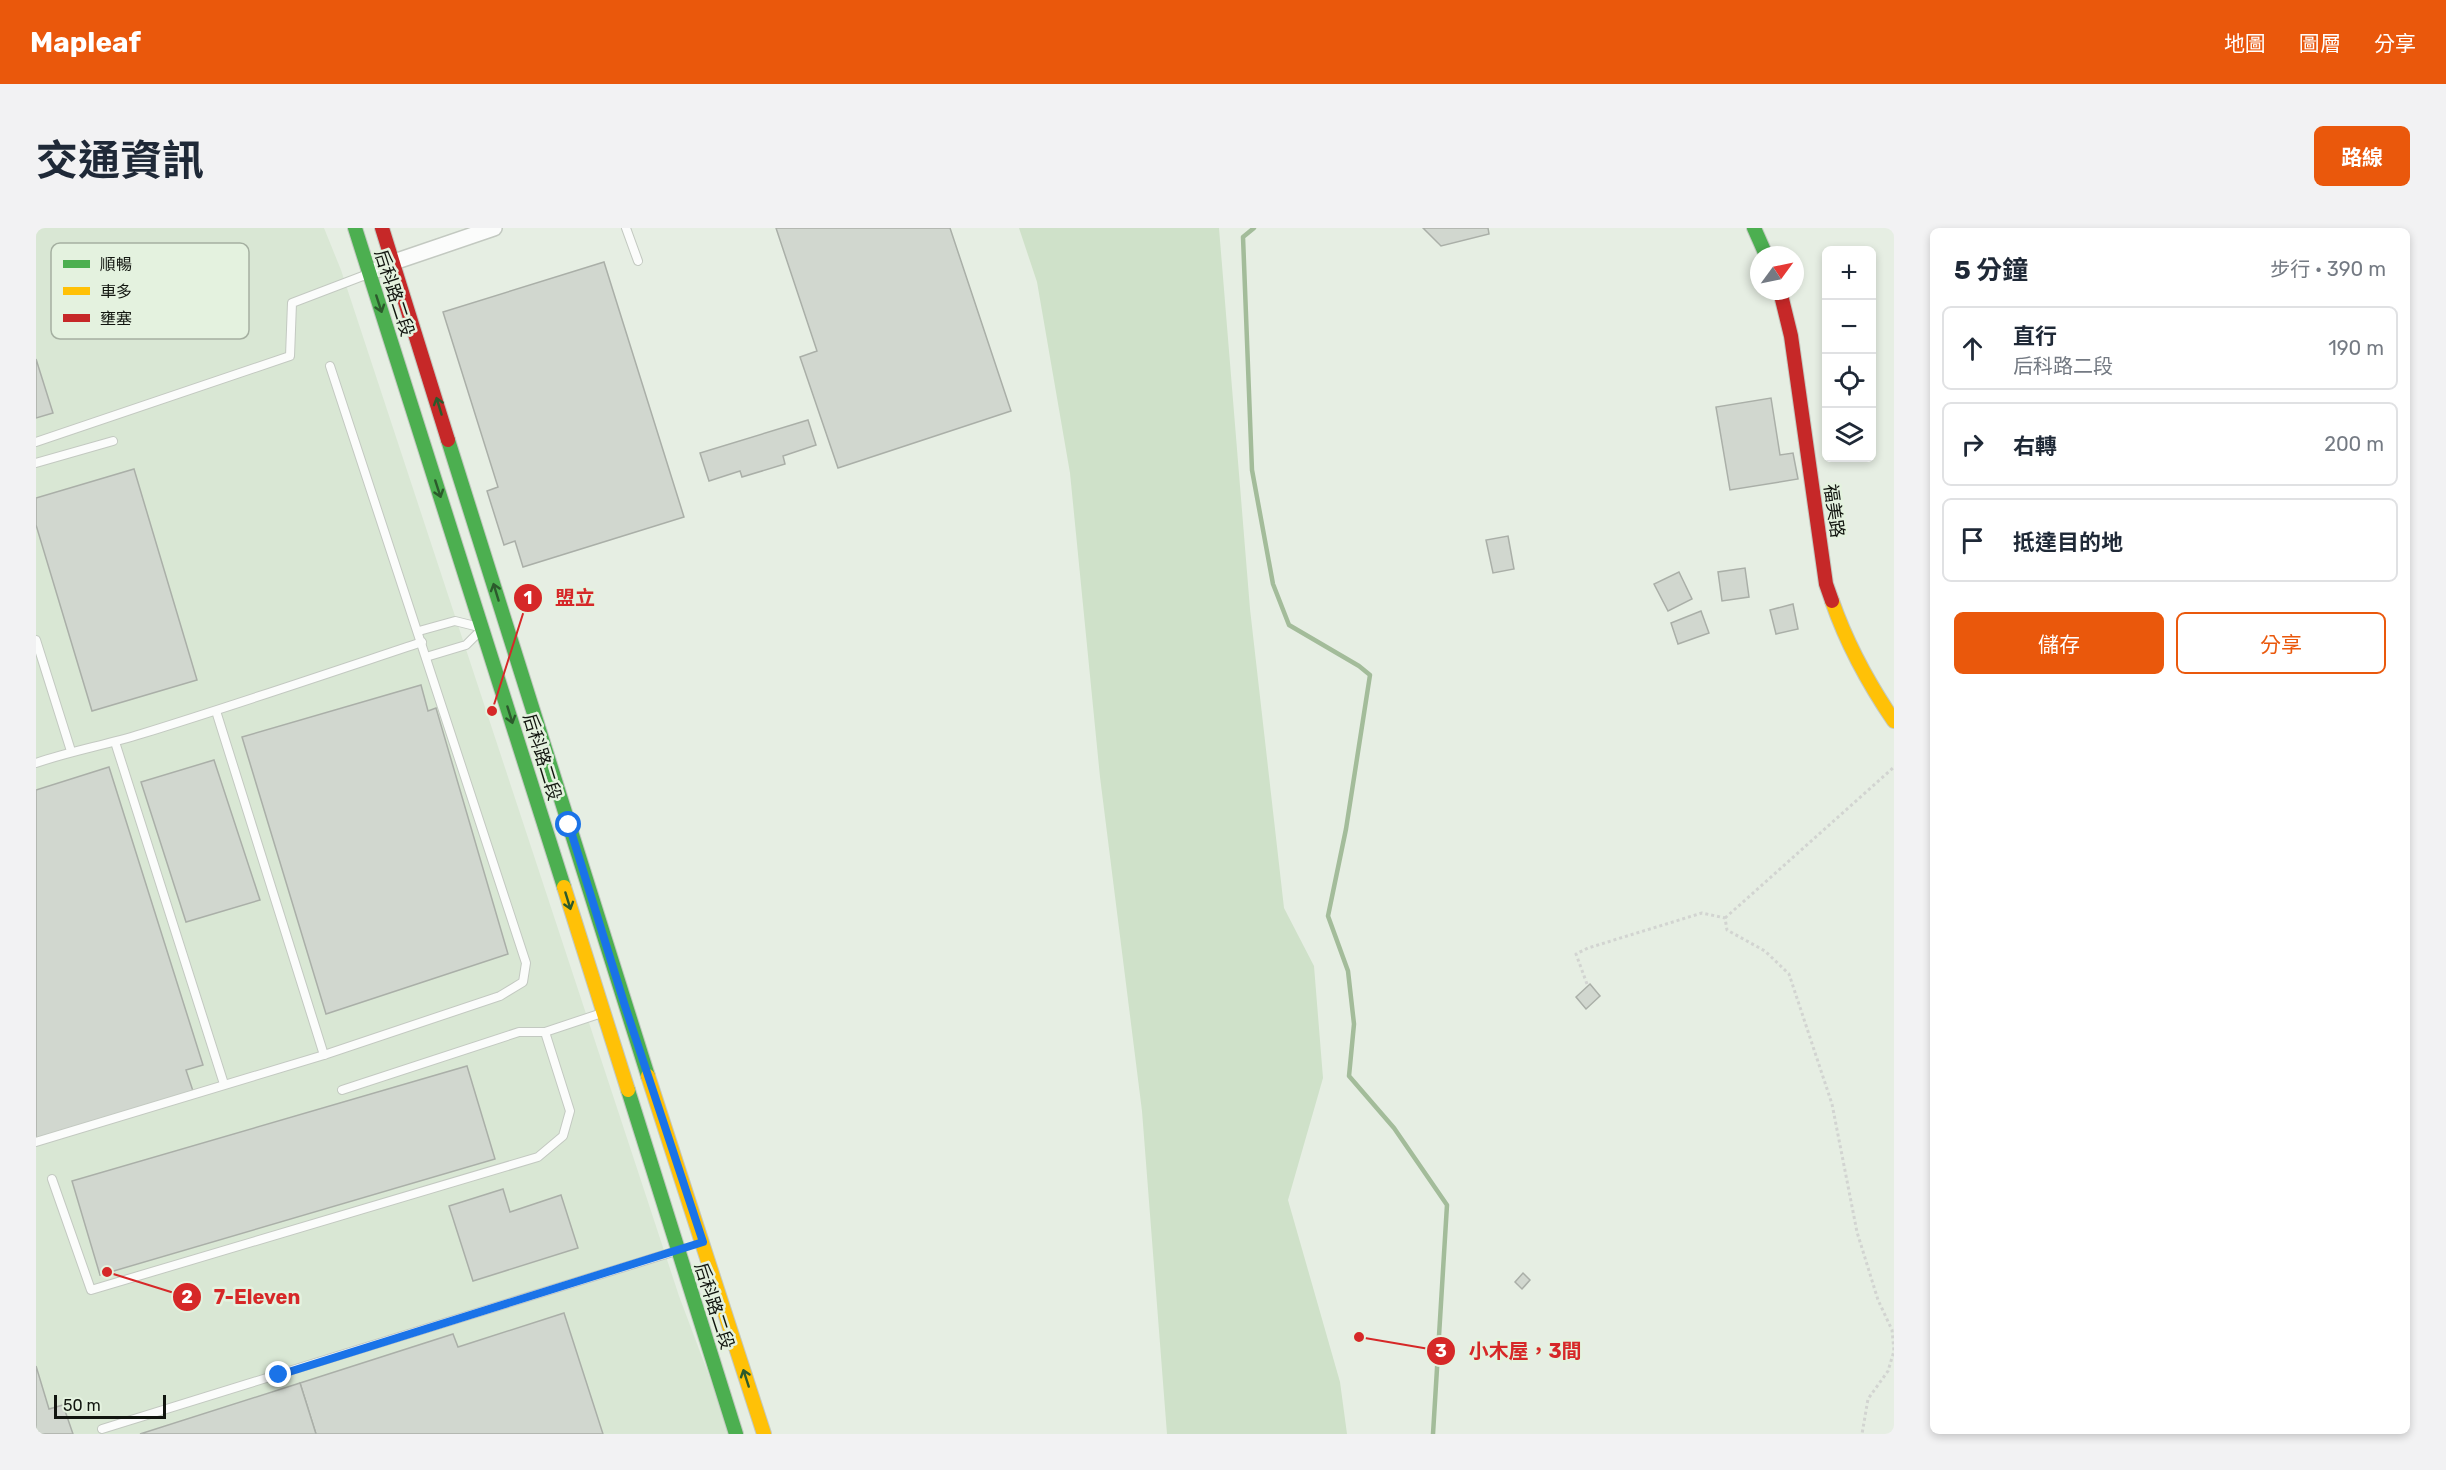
<!DOCTYPE html>
<html lang="zh-TW">
<head>
<meta charset="utf-8">
<style>
  body { margin:0; font-family:Rubik,"Noto Sans TC",sans-serif; background:#f2f2f3; color:#1f2937 }
  .controls { position:absolute; right:18px; top:18px; display:grid; overflow:hidden; border-radius:9px; box-shadow:0 3px 9px #0003 }
  .controls button { width:54px; height:54px; display:grid; place-items:center; padding:0; border:0; border-bottom:2px solid #e0e1e3; background:#fff; color:#1f2937; font:30px sans-serif }
  .compass { position:absolute; left:1714px; top:18px; width:54px; height:54px; border-radius:50%; background:#fff; box-shadow:0 3px 9px #0003; rotate:57deg }
  .scale { position:absolute; left:18px; bottom:15px; width:112px; box-sizing:border-box; padding-left:6px; border:3px solid #11150f; border-top:0; font-size:16px; line-height:21px; white-space:nowrap; color:#11150f; -webkit-text-stroke:4px #e4f2df; paint-order:stroke }
  .stop { position:absolute; width:18px; height:18px; margin:-14px; border:4px solid #1a73e8; border-radius:50%; background:#fff }
  .stop.end { background:#1a73e8; border-color:#fff; box-shadow:0 2px 6px #0008 }
  .list { margin:0; padding:0; list-style:none }
  h2 { display:flex; justify-content:space-between; align-items:center; height:78px; margin:0; padding:0 24px; font-size:26px }
  h2 small { font-size:20px; font-weight:400; color:#747a83 }
  .list li { display:grid; grid-template-columns:39px 1fr auto; gap:18px; align-items:center; box-sizing:border-box; height:84px; margin:0 12px 12px; padding:0 12px; border:2px solid #e0e1e3; border-radius:9px }
  .list b { display:block; font-size:22px; white-space:nowrap }
  .list p { margin:0; font-size:20px; white-space:nowrap; color:#747a83 }
  .list em { font-size:20px; font-style:normal; color:#747a83 }
  .actions { display:flex; gap:12px; padding:18px 24px }
  .actions a { flex:1; padding:14px 0; border:2px solid #ea580c; border-radius:9px; text-align:center; font-size:21px; color:#ea580c }
  .actions .main { background:#ea580c; color:#fff }
  .icon { flex:none; width:33px; height:33px; fill:none; stroke:currentColor; stroke-width:2; stroke-linecap:round; stroke-linejoin:round }
  .map { position:relative; flex:none; width:1858px; height:1206px; overflow:hidden; border-radius:9px }
  header { display:flex; align-items:center; gap:36px; box-sizing:border-box; height:84px; padding:0 30px; background:#ea580c; color:#fff }
  header strong { font-size:28px }
  nav { display:flex; gap:33px; margin-inline-start:auto; font-size:21px }
  .intro { display:flex; align-items:center; justify-content:space-between; box-sizing:border-box; height:144px; padding:0 36px }
  h1 { margin:0; font-size:42px }
  .button { padding:15px 27px; border-radius:9px; background:#ea580c; color:#fff; font-size:21px; font-weight:700 }
  main { display:flex; gap:36px; padding:0 36px }
  aside { flex:1; background:#fff; border-radius:9px; box-shadow:0 3px 9px #0003 }
  .map>svg:first-child { display:block }
  .built { fill:#d9e7d4 }
  .green { fill:#cfe1c9 }
  .lines { fill:none; stroke-linecap:round; stroke-linejoin:round }
  .stream { stroke:#a3bc9a; stroke-width:4.5 }
  .building { fill:#d1d7cf; stroke:#aaafa8; stroke-width:1.5 }
  .lane-casing { stroke:#c3c9c1; stroke-width:10 }
  .street-casing { stroke:#c3c9c1; stroke-width:18 }
  .fast-casing { stroke:#c3c9c1; stroke-width:16 }
  .slow-casing { stroke:#c3c9c1; stroke-width:16 }
  .jam-casing { stroke:#c3c9c1; stroke-width:16 }
  .path { stroke:#d2d4d1; stroke-width:3; stroke-dasharray:3 3; stroke-linecap:butt }
  .lane { stroke:#fbfcfb; stroke-width:8 }
  .street { stroke:#fbfcfb; stroke-width:15 }
  .fast { stroke:#4caf50; stroke-width:14 }
  .slow { stroke:#ffc107; stroke-width:14 }
  .jam { stroke:#c62828; stroke-width:14 }
  .oneway { stroke:#2c5a2c }
  .route { stroke:#1a73e8; stroke-width:8 }
  .labels { text-anchor:middle; stroke-width:5; stroke-linejoin:round; paint-order:stroke }
  .street-label { font-size:18px; fill:#11150f; stroke:#e4f2df }
  .key { fill:#e4f2df; stroke:#a5b0a1; stroke-width:1.5 }
  .key-label { font-size:16px; fill:#11150f }
  .leader { fill:none; stroke:#d62828; stroke-width:2 }
  .callout-dot { fill:#d62828; stroke:#e4f2df; stroke-width:2 }
  .mark-label { font-size:18px; text-anchor:middle; font-weight:bold; fill:#fff }
  .callout-label { font-size:20px; text-anchor:middle; font-weight:bold; fill:#d62828; stroke:#e4f2df; stroke-width:5; stroke-linejoin:round; paint-order:stroke }
</style>
</head>
<body>
<header>
<strong>Mapleaf</strong>
<nav><a>地圖</a><a>圖層</a><a>分享</a></nav>
</header>
<div class="intro"><h1>交通資訊</h1><a class="button">路線</a></div>
<main>
<div class="map">
<svg width="1858" height="1206" viewBox="0 0 1858 1206">
  <rect width="100%" height="100%" fill="#e6eee3"/>
  <polygon class="built" points="0,0 288,0 305,42 643,1068 695,1206 0,1206"/>
  <polygon class="green" points="983,0 1183,0 1214,381 1248,680 1278,738 1287,850 1252,972 1304,1154 1311,1206 1131,1206 1106,883 1064,549 1034,245 1001,54"/>
  <g class="lines">
    <polyline class="stream" points="1218,0 1207,9 1216,242 1237,356 1253,397 1323,438 1334,447 1310,601 1292,688 1312,743 1318,796 1313,848 1358,900 1411,977 1397,1206"/>
  </g>
  <g class="building">
    <polygon points="740,0 914,0 975,183 802,240 764,129 781,123"/>
    <polygon points="1387,0 1452,0 1453,6 1405,18"/>
    <polygon points="568,34 648,289 487,339 479,313 468,317 451,263 462,259 407,84"/>
    <polygon points="0,131 17,185 0,190"/>
    <polygon points="1735,170 1744,227 1757,225 1762,251 1694,262 1680,179"/>
    <polygon points="772,192 780,217 747,228 749,236 706,249 704,243 673,253 664,225"/>
    <polygon points="98,241 161,452 56,483 0,297 0,270"/>
    <polygon points="1472,308 1478,341 1457,345 1450,312"/>
    <polygon points="1709,340 1713,369 1686,373 1682,344"/>
    <polygon points="1643,344 1656,371 1632,383 1618,356"/>
    <polygon points="1757,376 1762,401 1740,406 1734,382"/>
    <polygon points="1665,383 1673,405 1642,416 1635,395"/>
    <polygon points="385,457 392,483 400,480 472,726 290,786 206,509"/>
    <polygon points="178,532 224,672 150,694 105,554"/>
    <polygon points="73,539 167,837 150,842 157,863 0,912 0,562"/>
    <polygon points="1554,756 1564,768 1550,781 1540,769"/>
    <polygon points="431,838 459,931 64,1047 36,953"/>
    <polygon points="467,961 474,984 525,967 542,1020 437,1053 413,978"/>
    <polygon points="1487,1045 1494,1052 1486,1061 1479,1054"/>
    <polygon points="528,1085 567,1206 280,1206 264,1155 417,1106 422,1119"/>
    <polygon points="0,1138 13,1181 27,1177 37,1206 0,1206"/>
    <polygon points="264,1155 280,1206 104,1206"/>
  </g>
  <g class="lines">
    <defs>
      <g id="lane">
        <polyline points="590,0 602,33"/>
        <polyline points="0,214 254,128 256,75 332,46"/>
        <polyline points="0,235 77,213"/>
        <polyline points="383,403 419,393 443,399"/>
        <polyline points="0,412 35,523"/>
        <polyline points="390,429 430,417 444,403"/>
        <polyline points="180,483 288,827"/>
        <polyline points="79,514 188,856"/>
        <path d="M0 535C35 523 70 517 105 506 199 477 293 445 386 414"/>
        <polyline points="306,862 483,804 509,804 566,785"/>
        <polyline points="0,914 288,827 464,768 487,754 490,735 294,138"/>
        <polyline points="16,951 55,1062 502,929 527,908 534,883 509,804"/>
        <polyline points="66,1201 640,1023"/>
      </g>
      <polyline id="street" points="333,45 358,34 458,0"/>
      <g id="fast">
        <polyline points="319,0 528,659"/>
        <polyline points="1718,0 1730,27"/>
        <polyline points="412,212 612,848"/>
        <polyline points="592,862 700,1206"/>
      </g>
      <g id="slow">
        <path d="M1796 373C1811 416 1832 455 1858 493"/>
        <polyline points="528,659 592,862"/>
        <polyline points="612,848 728,1206"/>
      </g>
      <g id="jam">
        <polyline points="346,0 412,212"/>
        <polyline points="1744,63 1755,108 1790,356 1796,373"/>
      </g>
    </defs>
    <use href="#lane" class="lane-casing"/>
    <use href="#street" class="street-casing"/>
    <use href="#fast" class="fast-casing"/>
    <use href="#slow" class="slow-casing"/>
    <use href="#jam" class="jam-casing"/>
    <g class="path">
      <polyline points="1689,690 1858,539"/>
      <polyline points="1551,756 1540,726 1552,720 1666,685 1689,690 1691,702 1729,723 1753,746 1796,876 1821,1004 1842,1072 1856,1102 1858,1123 1852,1143 1832,1171 1826,1206"/>
    </g>
    <use href="#lane" class="lane"/>
    <use href="#street" class="street"/>
    <use href="#fast" class="fast"/>
    <use href="#slow" class="slow"/>
    <use href="#jam" class="jam"/>
  </g>
  <defs><path id="oneway-shaft" d="M-6 0H5M1.5-3L5.5 0L1.5 3" fill="none" stroke-width="1.6" stroke-linecap="round" stroke-linejoin="round" transform="scale(1.5)"/></defs>
  <g class="oneway">
    <use href="#oneway-shaft" transform="translate(343 76) rotate(72)"/>
    <use href="#oneway-shaft" transform="translate(403 178) rotate(-107)"/>
    <use href="#oneway-shaft" transform="translate(402 261) rotate(72)"/>
    <use href="#oneway-shaft" transform="translate(460 364) rotate(-107)"/>
    <use href="#oneway-shaft" transform="translate(474 487) rotate(73)"/>
    <use href="#oneway-shaft" transform="translate(532 673) rotate(73)"/>
    <use href="#oneway-shaft" transform="translate(710 1150) rotate(-108)"/>
  </g>
  <g class="lines">
    <polyline class="route" points="243,1147 667,1014 589,778 533,597"/>
  </g>
  <g class="labels">
    <g class="street-label">
      <text transform="translate(358 65) rotate(72)" y="6">后科路二段</text>
      <text transform="translate(1798 283) rotate(82)" y="6">福美路</text>
      <text transform="translate(506 529) rotate(73)" y="6">后科路二段</text>
      <text transform="translate(678 1078) rotate(72)" y="6">后科路二段</text>
    </g>
  </g>
  <rect x="15" y="15" width="198" height="96" rx="9" class="key"/>
  <rect x="27" y="32" width="27" height="8" fill="#4caf50"/>
  <rect x="27" y="59" width="27" height="8" fill="#ffc107"/>
  <rect x="27" y="86" width="27" height="8" fill="#c62828"/>
  <g class="key-label">
    <text x="64" y="42">順暢</text>
    <text x="64" y="69">車多</text>
    <text x="64" y="96">壅塞</text>
  </g>
  <path class="leader" d="M456 483L492 370M71 1044L151 1069M1323 1109L1405 1123"/>
  <g class="callout-dot">
    <circle cx="456" cy="483" r="6"/>
    <circle cx="71" cy="1044" r="6"/>
    <circle cx="1323" cy="1109" r="6"/>
    <circle cx="492" cy="370" r="15"/>
    <circle cx="151" cy="1069" r="15"/>
    <circle cx="1405" cy="1123" r="15"/>
  </g>
  <g class="mark-label">
    <text x="492" y="376">1</text>
    <text x="151" y="1075">2</text>
    <text x="1405" y="1129">3</text>
  </g>
  <g class="callout-label">
    <text x="539" y="377">盟立</text>
    <text x="221" y="1076">7-Eleven</text>
    <text x="1489" y="1130">小木屋，3間</text>
  </g>
</svg>
<div class="controls">
<button>+</button>
<button>−</button>
<button><svg class="icon" aria-label="locate" viewBox="0 0 24 24"><circle cx="12" cy="12" r="6"/><path d="M12 2v4M12 18v4M2 12h4M18 12h4"/></svg></button>
<button><svg class="icon" aria-label="layers" viewBox="0 0 24 24"><path d="M12 4l9 5-9 5-9-5zM3 14l9 5 9-5"/></svg></button>
</div>
<svg class="compass" viewBox="-18 -18 36 36"><path d="M0-13l5 13h-10z" fill="#e53935"/><path d="M0 13l5-13h-10z" fill="#747a83"/></svg>
<div class="scale">50 m</div>
<div class="stop" style="left:533px;top:597px"></div>
<div class="stop end" style="left:243px;top:1147px"></div>
</div>
<aside>
<h2>5 分鐘<small>步行 · 390 m</small></h2>
<ul class="list">
<li><svg class="icon" aria-label="ahead" viewBox="0 0 24 24"><path d="M12 20V5M6 11l6-6 6 6"/></svg><div><b>直行</b><p>后科路二段</p></div><em>190 m</em></li>
<li><svg class="icon" aria-label="right" viewBox="0 0 24 24"><path d="M7 20v-9h11M14 6l5 5-5 5"/></svg><div><b>右轉</b></div><em>200 m</em></li>
<li><svg class="icon" aria-label="arrive" viewBox="0 0 24 24"><path d="M6 21V4h12l-3 4 3 4H6"/></svg><div><b>抵達目的地</b></div></li>
</ul>
<div class="actions"><a class="main">儲存</a><a>分享</a></div>
</aside>
</main>
</body>
</html>
